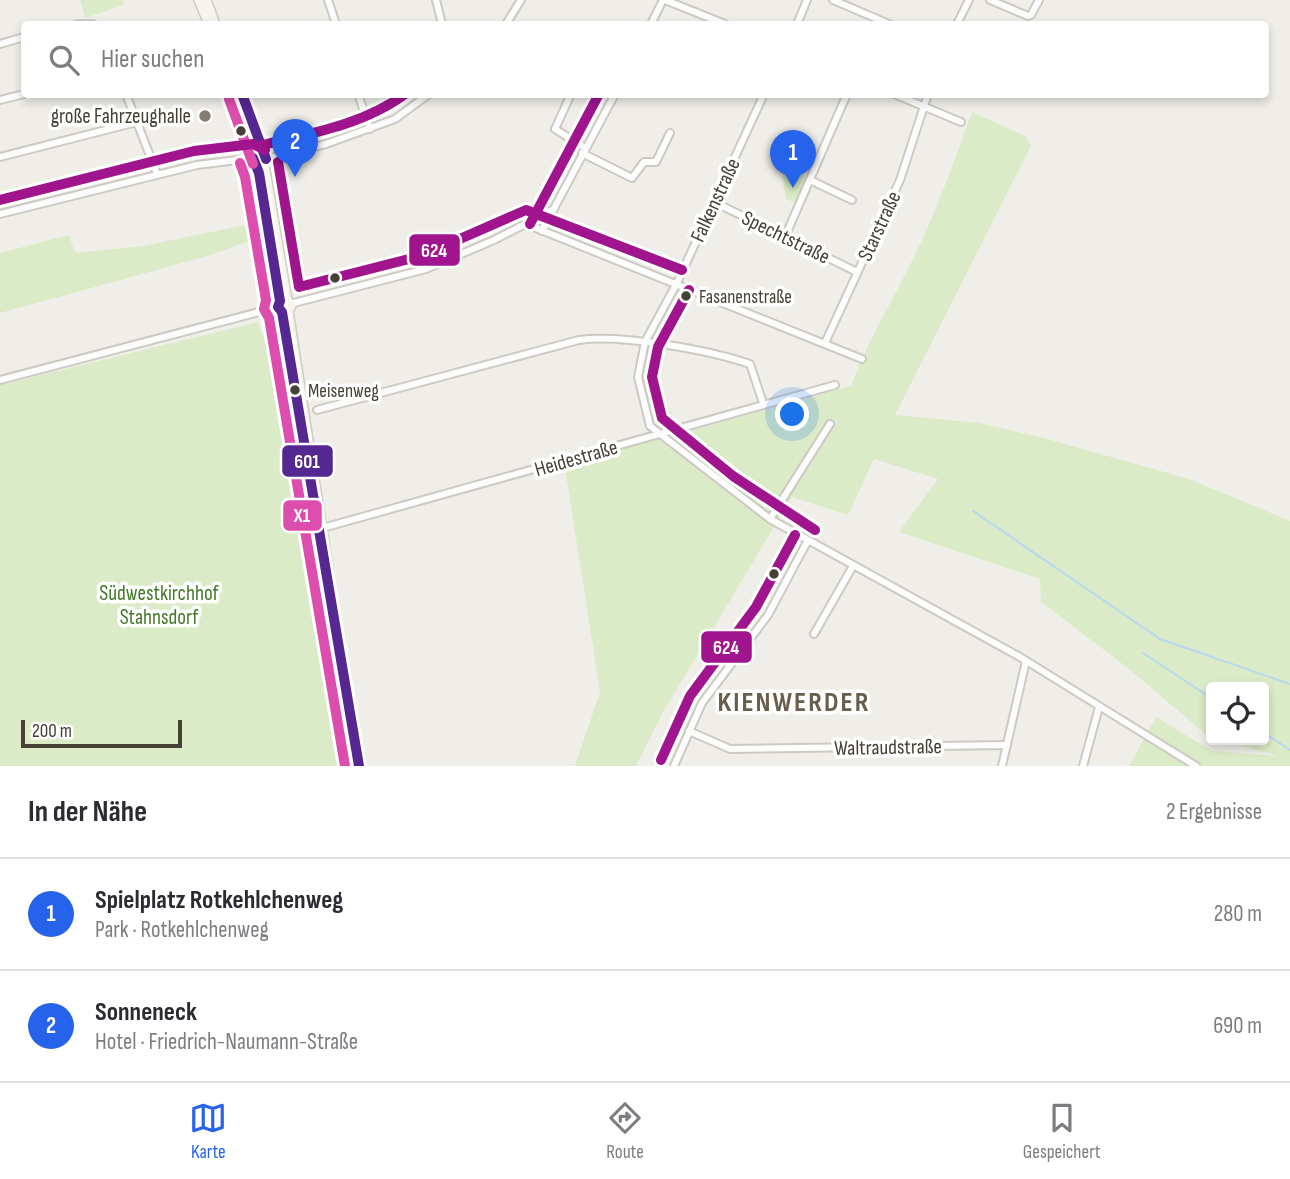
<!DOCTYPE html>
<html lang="de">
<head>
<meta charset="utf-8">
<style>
  body { margin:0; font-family:"Sofia Sans Condensed",sans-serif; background:#f2f2f3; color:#2b2b33 }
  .controls { position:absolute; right:21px; bottom:21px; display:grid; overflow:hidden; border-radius:7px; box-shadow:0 4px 10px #0003 }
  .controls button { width:63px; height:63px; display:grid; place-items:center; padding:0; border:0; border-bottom:2px solid #e1e1e2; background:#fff; color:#2b2b33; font:35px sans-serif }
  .scale { position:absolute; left:21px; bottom:18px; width:161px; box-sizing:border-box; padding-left:7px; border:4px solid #464035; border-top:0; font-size:19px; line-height:24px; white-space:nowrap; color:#464035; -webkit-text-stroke:5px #fff; paint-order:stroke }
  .you { position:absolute; left:793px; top:415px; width:24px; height:24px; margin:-18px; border:5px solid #fff; border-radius:50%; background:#1a73e8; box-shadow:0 0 0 10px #1a73e833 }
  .badge { display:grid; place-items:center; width:46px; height:46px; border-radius:50%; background:#2563eb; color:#fff; font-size:23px; font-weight:700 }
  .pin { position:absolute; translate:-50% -58px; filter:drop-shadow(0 2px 4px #0008) }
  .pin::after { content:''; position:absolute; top:37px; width:24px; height:21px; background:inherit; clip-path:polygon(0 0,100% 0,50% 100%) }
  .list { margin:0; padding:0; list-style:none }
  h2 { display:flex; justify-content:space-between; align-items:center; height:91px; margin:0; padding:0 28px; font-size:30px }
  h2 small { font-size:23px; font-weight:400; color:#7c7c81 }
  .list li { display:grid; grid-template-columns:46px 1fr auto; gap:21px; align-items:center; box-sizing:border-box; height:112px; padding:0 28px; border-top:2px solid #e1e1e2 }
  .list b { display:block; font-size:26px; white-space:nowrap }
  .list p { margin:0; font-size:23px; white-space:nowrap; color:#7c7c81 }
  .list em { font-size:23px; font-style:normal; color:#7c7c81 }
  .icon { flex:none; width:38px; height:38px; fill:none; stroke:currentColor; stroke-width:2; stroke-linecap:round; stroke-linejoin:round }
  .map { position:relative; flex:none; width:1290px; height:766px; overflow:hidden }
  .search { position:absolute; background:#fff; box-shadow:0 4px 10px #0003; left:21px; right:21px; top:21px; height:77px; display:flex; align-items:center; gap:18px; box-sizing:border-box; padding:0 24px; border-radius:7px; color:#7c7c81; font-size:26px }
  .sheet { height:315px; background:#fff }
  nav { display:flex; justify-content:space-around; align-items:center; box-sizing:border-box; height:98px; border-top:2px solid #e1e1e2; background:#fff; font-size:19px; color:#7c7c81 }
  nav a { display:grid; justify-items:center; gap:4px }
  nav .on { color:#2563eb }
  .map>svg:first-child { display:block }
  .green { fill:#dcebc7 }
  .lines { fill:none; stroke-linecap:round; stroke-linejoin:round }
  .stream { stroke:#b7d8ef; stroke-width:2 }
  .street-casing { stroke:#cdcac4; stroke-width:10 }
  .secondary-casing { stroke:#d0cbbf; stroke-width:12 }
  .street { stroke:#fdfcfc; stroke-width:6 }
  .secondary { stroke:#f6f4ee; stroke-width:9 }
  .bus-1-casing { stroke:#fff; stroke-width:16 }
  .bus-2-casing { stroke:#fff; stroke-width:16 }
  .bus-3-casing { stroke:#fff; stroke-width:16 }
  .bus-1 { stroke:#542791; stroke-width:10 }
  .bus-2 { stroke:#dd4dae; stroke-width:10 }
  .bus-3 { stroke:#a0148e; stroke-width:10 }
  .poi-dot { fill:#827d74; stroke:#fff; stroke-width:2.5 }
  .bus-dot { fill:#464035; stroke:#fff; stroke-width:2.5 }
  .labels { text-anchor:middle; stroke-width:7; stroke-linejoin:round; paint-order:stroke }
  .bus-label { font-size:19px; fill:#464035; stroke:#fff; text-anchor:start }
  .poi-label { font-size:21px; fill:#464035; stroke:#fff; text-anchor:end }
  .street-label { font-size:21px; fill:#464035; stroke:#fff }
  .park-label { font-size:21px; fill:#437926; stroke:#fff }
  .district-label { font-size:28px; font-weight:bold; letter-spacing:2px; fill:#695e4b; stroke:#fff }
  .line-badge { stroke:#fff; stroke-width:2.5 }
  .badge-label { font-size:19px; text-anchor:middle; font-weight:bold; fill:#fff }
</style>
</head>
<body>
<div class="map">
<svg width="1290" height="766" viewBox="0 0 1290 766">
  <rect width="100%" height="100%" fill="#f0eee8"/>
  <g class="green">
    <polygon points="80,0 122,0 124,5 85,18"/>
    <path d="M972 112 1025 136 1031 146 895 415 979 423 1044 438 1189 479 1290 521V766H1129L1156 717 1212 751 1278 756 1219 740H1264V687H1211L1209 737 1129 669 1041 602 1040 579 899 532 938 479 874 459 848 515 792 497 662 714 636 766H575L600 692 564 461 659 434 682 433 851 386C865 347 886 312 905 275 932 223 952 168 972 112Z"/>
    <polygon points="786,168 806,176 796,203 786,199 782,177"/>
    <polygon points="260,222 262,237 204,257 0,313 0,253 69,235 75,253 143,246"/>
    <polygon points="258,322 286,398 349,766 0,766 0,385"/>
    <polygon points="641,365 680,426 665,430 650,421 640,387"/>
  </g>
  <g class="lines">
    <g class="stream">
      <polyline points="973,511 1160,639 1290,684"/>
      <polyline points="1143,653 1211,698"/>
      <polyline points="1264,733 1290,750"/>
    </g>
    <defs>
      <g id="street">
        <polyline points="328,0 336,24"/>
        <polyline points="436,0 442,24"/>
        <polyline points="665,0 725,24"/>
        <polyline points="833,0 889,24"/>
        <polyline points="990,0 1028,16 1031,15 1039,0"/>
        <polyline points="77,24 93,24"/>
        <polyline points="506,24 521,0"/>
        <polyline points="651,24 663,0"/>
        <polyline points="797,24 807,0"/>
        <polyline points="957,24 969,0"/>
        <polyline points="0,44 24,37"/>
        <polyline points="126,94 157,174"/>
        <polyline points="358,94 370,129"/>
        <polyline points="571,94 555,129 585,148"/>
        <polyline points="764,94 677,283 645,342 638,377 650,426 770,519 1020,657 1196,766"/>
        <polyline points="894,94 961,122"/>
        <polyline points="0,100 24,94"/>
        <polyline points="582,153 632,178 644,162 656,162 670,133"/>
        <polyline points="0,157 137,122"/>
        <polyline points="266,159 326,144 395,119 429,94"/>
        <polyline points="810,180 852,200"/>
        <polyline points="714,202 857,272"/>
        <polyline points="0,214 197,165 253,158"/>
        <polyline points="526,224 862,359"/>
        <polyline points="542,231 615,94"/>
        <polyline points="785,237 847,94"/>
        <polyline points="290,304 426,269 494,240 554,209"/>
        <polyline points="825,343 900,180 928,94"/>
        <polyline points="0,380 278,307"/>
        <path d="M317 410 579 340C621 334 709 350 750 364L763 403"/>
        <polyline points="770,519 830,424"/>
        <polyline points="319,529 835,385"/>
        <polyline points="814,634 853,566"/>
        <polyline points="689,731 730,749 1007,745"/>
        <polyline points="674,766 702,703 768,615 807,542"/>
        <polyline points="1002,766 1026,661"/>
        <polyline points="1083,766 1099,707"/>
      </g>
      <g id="secondary">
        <polyline points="199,0 209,24"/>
        <polyline points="206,0 215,24"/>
        <polyline points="234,94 255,154"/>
        <polyline points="242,94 266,157 264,164"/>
        <polyline points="255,154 253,160 259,173 280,301 278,307 282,312 317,529 359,766"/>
        <polyline points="264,164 287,300"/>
        <polyline points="287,300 291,306 288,311 328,569"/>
      </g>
    </defs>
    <use href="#street" class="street-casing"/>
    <use href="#secondary" class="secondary-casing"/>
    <use href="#street" class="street"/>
    <use href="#secondary" class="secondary"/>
    <defs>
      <g id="bus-1">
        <polyline points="242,94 266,159"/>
        <polyline points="253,158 259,173 280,301 278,307 282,312 359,766"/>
      </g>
      <g id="bus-2">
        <polyline points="229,99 253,164"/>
        <polyline points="240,163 245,177 266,300 264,309 269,318 345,766"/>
      </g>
      <g id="bus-3">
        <path d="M263 145C310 134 365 124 405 94"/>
        <polyline points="278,162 299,287 421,256 526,210 682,270"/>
        <polyline points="0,200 194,151 253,144 265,150"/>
        <polyline points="530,224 599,94"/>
        <polyline points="689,290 658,347 652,377 662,418 733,476 815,530"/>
        <polyline points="661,760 690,696 756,607 795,535"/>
      </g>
    </defs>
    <use href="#bus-1" class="bus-1-casing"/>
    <use href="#bus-2" class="bus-2-casing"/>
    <use href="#bus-3" class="bus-3-casing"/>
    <use href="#bus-1" class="bus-1"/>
    <use href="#bus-2" class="bus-2"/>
    <use href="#bus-3" class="bus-3"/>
  </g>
  <circle class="poi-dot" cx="205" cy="116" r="7"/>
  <g class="bus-dot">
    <circle cx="241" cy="131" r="6"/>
    <circle cx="335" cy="278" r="6"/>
    <circle cx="686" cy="296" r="6"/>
    <circle cx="295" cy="390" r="6"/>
    <circle cx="774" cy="574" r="6"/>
  </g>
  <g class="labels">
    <g class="bus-label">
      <text x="699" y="303">Fasanenstraße</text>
      <text x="308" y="397">Meisenweg</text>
    </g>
    <g class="poi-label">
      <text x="191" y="123">große Fahrzeughalle</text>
    </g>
    <g class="street-label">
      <text transform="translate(715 200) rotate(-65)" y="7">Falkenstraße</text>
      <text transform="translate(879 226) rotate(-65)" y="7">Starstraße</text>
      <text transform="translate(786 237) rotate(26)" y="7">Spechtstraße</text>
      <text transform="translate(576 458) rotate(-16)" y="7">Heidestraße</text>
      <text transform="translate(888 747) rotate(-1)" y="7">Waltraudstraße</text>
    </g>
    <g class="park-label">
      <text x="159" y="600">Südwestkirchhof<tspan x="159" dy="24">Stahnsdorf</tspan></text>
    </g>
    <g class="district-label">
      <text x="794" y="711">KIENWERDER</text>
    </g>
  </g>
  <g class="line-badge">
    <rect x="408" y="233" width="53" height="34" rx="7" fill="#a0148e"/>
    <rect x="281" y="444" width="53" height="34" rx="7" fill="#542791"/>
    <rect x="282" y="499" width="41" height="33" rx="7" fill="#dd4dae"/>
    <rect x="700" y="630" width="53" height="34" rx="7" fill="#a0148e"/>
  </g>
  <g class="badge-label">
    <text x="434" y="257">624</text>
    <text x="307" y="468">601</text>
    <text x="302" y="522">X1</text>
    <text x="726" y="654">624</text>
  </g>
</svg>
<div class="controls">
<button><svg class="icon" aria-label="locate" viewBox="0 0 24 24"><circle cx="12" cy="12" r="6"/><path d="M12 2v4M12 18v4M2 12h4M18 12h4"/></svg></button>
</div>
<div class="scale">200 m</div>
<div class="you"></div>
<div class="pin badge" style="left:793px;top:188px">1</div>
<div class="pin badge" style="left:295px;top:177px">2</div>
<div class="search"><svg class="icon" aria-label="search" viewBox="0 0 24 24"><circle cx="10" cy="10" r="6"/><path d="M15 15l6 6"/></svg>Hier suchen</div>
</div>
<section class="sheet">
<h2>In der Nähe<small>2 Ergebnisse</small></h2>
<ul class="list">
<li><span class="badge">1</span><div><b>Spielplatz Rotkehlchenweg</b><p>Park · Rotkehlchenweg</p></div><em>280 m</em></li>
<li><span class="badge">2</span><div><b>Sonneneck</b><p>Hotel · Friedrich-Naumann-Straße</p></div><em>690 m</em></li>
</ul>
</section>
<nav>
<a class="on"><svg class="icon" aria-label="map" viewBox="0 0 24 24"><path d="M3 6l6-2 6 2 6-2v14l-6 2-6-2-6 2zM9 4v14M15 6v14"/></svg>Karte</a>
<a><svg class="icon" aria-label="directions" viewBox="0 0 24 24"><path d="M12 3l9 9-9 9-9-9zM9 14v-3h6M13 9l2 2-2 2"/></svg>Route</a>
<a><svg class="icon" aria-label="saved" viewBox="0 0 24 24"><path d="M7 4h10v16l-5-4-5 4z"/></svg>Gespeichert</a>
</nav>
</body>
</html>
